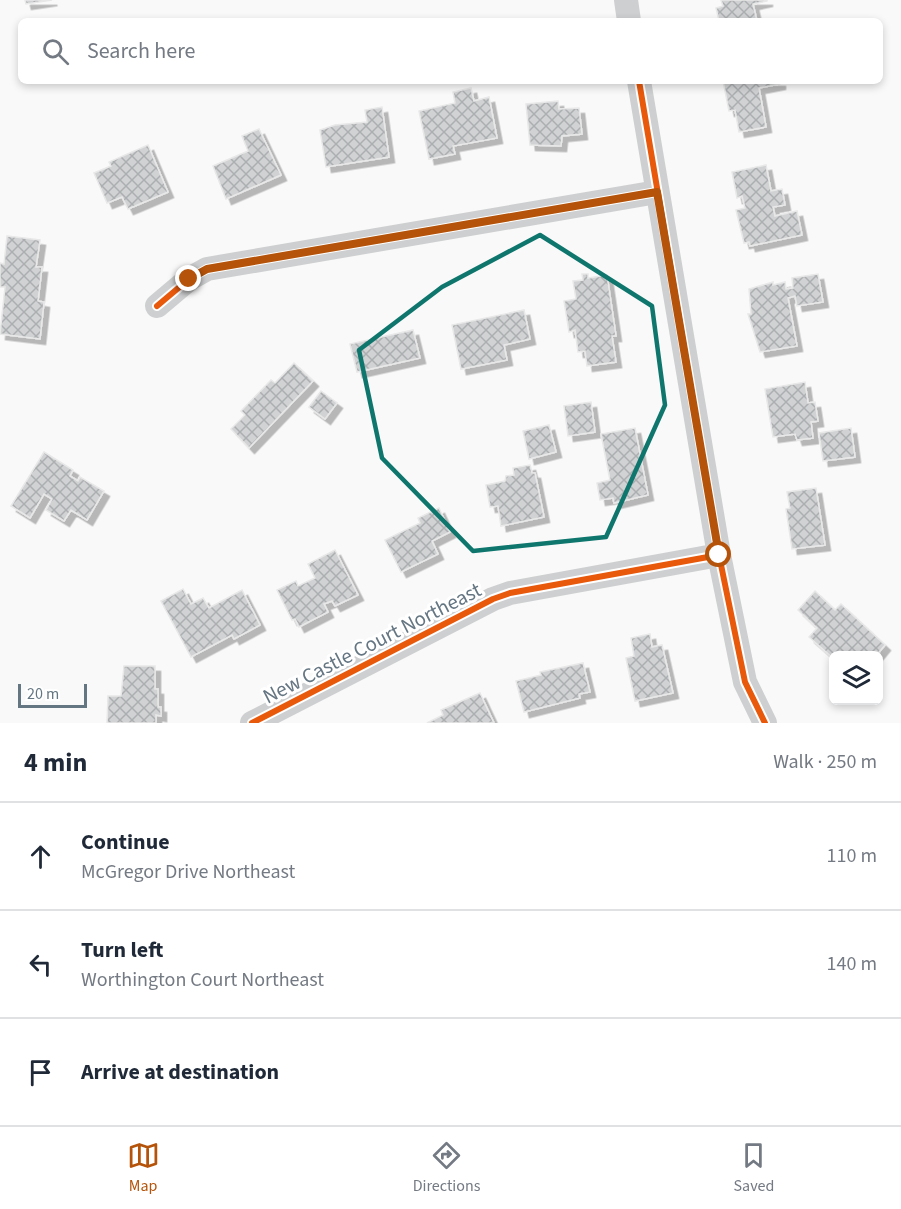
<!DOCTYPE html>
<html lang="en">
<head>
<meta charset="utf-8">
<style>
  body { margin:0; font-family:"Source Sans 3",sans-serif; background:#f6f6f7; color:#1f2937 }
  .controls { position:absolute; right:18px; bottom:18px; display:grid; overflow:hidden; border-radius:9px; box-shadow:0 3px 9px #0003 }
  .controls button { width:54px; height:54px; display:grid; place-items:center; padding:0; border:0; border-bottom:2px solid #e0e1e3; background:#fff; color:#1f2937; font:30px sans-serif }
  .scale { position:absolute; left:18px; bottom:15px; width:69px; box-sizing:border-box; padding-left:6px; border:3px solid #657683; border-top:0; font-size:16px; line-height:21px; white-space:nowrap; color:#657683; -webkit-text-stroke:4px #fff; paint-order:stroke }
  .stop { position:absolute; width:18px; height:18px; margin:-14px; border:4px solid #b45309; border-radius:50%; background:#fff }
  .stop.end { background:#b45309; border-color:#fff; box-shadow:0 2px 6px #0008 }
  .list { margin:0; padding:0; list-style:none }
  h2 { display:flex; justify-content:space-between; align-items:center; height:78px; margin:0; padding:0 24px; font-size:26px }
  h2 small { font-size:20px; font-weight:400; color:#747a83 }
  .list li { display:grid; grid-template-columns:39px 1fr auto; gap:18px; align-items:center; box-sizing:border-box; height:108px; padding:0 24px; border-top:2px solid #e0e1e3 }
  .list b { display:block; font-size:22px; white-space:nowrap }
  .list p { margin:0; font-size:20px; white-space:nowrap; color:#747a83 }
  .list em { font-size:20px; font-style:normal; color:#747a83 }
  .icon { flex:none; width:33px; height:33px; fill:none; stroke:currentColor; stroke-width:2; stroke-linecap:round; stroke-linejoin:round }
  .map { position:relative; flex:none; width:901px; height:723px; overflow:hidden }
  .search { position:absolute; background:#fff; box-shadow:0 3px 9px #0003; left:18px; right:18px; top:18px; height:66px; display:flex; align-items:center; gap:15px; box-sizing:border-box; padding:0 21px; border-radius:9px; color:#747a83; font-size:22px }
  .sheet { height:402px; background:#fff }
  nav { display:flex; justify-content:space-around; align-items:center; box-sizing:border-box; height:84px; border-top:2px solid #e0e1e3; background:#fff; font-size:16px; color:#747a83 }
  nav a { display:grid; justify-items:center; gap:3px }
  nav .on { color:#b45309 }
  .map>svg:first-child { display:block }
  .building { fill:url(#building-cross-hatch); stroke:#e8e8e8; stroke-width:1.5; filter:url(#shadow) }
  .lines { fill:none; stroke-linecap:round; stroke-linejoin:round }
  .minor { stroke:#cecfd0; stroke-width:24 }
  .cycleway-casing { stroke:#fff; stroke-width:10 }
  .cycleway { stroke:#e8590c; stroke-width:6 }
  .route { stroke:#b45309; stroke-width:8 }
  .marked { fill:none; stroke:#0f766e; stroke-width:4.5; stroke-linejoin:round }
  .labels { text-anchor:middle; stroke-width:6; stroke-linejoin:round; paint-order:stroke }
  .street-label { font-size:21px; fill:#657683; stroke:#fff }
</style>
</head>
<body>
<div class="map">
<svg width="901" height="723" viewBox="0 0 901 723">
  <defs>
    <pattern id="building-cross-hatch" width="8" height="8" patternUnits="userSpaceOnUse" patternTransform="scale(1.5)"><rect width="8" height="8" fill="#d0d2d3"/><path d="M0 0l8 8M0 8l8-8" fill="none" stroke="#acafb1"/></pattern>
    <filter id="shadow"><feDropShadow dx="5.5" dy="5.5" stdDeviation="0" flood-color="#0004"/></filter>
  </defs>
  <rect width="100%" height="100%" fill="#f9f9f9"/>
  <g class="building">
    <polygon points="25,0 52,0 26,4"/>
    <polygon points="721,0 767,0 767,1 753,4 757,21 719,21 716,8 723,6"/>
    <polygon points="723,81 780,81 780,84 759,88 766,127 739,132 735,110 729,111"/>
    <polygon points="471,88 474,101 489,97 497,138 453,146 455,154 429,159 419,111 455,103 453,92"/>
    <polygon points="558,101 559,109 579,108 582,134 562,136 561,146 530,145 526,104"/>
    <polygon points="382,107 389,157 326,167 320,130 335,125 367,122 365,110"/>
    <polygon points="259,129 281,175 226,199 213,166 248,151 242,136"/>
    <polygon points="148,145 168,192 128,209 122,197 107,203 94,173 111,166 109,162"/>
    <polygon points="766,165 771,191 782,189 785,205 773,207 775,216 797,211 802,235 750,246 749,242 744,243 736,210 745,208 742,196 737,198 732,172"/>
    <polygon points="7,236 40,240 36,267 42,267 38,301 44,302 40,339 0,334 5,287 0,287 0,263 4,264"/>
    <polygon points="582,274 588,274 588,278 607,275 616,336 612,336 616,362 587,366 585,351 578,352 575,330 569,332 564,301 576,299 573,281 583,280"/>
    <polygon points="818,274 823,302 797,306 795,296 788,298 797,346 760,352 748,314 751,314 749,289 773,282 773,285 785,282 786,289 793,288 792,278"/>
    <polygon points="524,310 530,339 504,345 507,360 461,369 452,325"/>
    <polygon points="413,330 420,358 357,372 350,344"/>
    <polygon points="294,363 313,381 249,448 231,429 245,415 241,411 271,380 275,383"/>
    <polygon points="805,382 808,403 815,402 818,421 811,422 813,438 797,440 795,434 773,437 765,389"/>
    <polygon points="321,391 337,403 325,419 309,407"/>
    <polygon points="591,402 595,432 568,436 564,406"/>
    <polygon points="549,425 556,452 529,459 523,431"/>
    <polygon points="635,428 648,495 614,503 613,498 600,500 597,483 610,480 601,434"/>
    <polygon points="851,428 855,457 823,461 819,433"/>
    <polygon points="44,452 73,470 70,476 78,481 80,477 104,491 87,520 71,510 64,521 46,510 52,499 44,494 30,518 11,506"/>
    <polygon points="530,465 532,473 535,473 544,517 501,526 498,506 490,507 486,485 505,481 506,476 514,475 513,468"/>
    <polygon points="816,488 825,545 792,549 786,509 790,508 787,492"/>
    <polygon points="439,508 450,532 432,541 438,554 401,572 385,540 420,523 418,518"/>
    <polygon points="335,550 358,595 335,606 332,601 324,604 328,612 299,627 295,619 292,620 277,590 296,581 298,586 315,578 308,564"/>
    <polygon points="183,589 191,604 203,598 209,608 242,590 260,625 234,639 232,635 191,657 161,601"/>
    <polygon points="815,591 835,610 841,604 885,645 876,656 834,656 834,659 809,637 817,628 798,610"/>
    <polygon points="650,634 652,647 662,645 673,693 635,701 626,658 634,656 631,638"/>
    <polygon points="583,663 590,692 579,694 580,698 524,712 516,681 541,675 540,672"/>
    <polygon points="124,666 155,666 155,689 158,689 158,707 161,707 161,716 156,715 156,723 107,723 108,696 121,696"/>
    <polygon points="480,693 494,723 427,723 443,715 441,710"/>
  </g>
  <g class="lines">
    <g class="minor">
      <polyline points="626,0 629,21"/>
      <polyline points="639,81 719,555 745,682 765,723"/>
      <polyline points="157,306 189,279 207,269 657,192"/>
      <polyline points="252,723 493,599 510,593 719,555"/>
    </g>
    <defs>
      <g id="cycleway">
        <polyline points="639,81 719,555 745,682 765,723"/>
        <polyline points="157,306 189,279 207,269 657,192"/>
        <polyline points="252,723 493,599 510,593 719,555"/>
      </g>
    </defs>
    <use href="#cycleway" class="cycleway-casing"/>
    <use href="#cycleway" class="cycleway"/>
  </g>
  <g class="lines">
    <polyline class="route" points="189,279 207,269 657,192 719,555"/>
  </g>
  <path class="marked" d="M540 235 652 306 665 405 606 537 473 551 382 458 359 350 442 287Z"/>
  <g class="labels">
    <g class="street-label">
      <text transform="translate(372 643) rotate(-27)" y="7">New Castle Court Northeast</text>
    </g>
  </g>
</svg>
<div class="controls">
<button><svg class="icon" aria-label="layers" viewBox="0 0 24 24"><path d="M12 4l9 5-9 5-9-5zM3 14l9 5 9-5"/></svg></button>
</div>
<div class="scale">20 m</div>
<div class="stop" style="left:719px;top:555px"></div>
<div class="stop end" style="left:189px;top:279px"></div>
<div class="search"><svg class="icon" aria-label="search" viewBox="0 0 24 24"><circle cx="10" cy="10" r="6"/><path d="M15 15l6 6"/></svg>Search here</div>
</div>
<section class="sheet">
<h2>4 min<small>Walk · 250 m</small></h2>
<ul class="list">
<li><svg class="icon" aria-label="ahead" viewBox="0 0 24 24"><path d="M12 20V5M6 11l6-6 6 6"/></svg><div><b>Continue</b><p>McGregor Drive Northeast</p></div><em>110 m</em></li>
<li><svg class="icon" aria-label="left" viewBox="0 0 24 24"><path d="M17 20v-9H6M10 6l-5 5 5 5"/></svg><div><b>Turn left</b><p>Worthington Court Northeast</p></div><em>140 m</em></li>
<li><svg class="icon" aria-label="arrive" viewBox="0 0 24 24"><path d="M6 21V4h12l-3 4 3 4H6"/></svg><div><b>Arrive at destination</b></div></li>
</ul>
</section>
<nav>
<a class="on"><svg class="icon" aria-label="map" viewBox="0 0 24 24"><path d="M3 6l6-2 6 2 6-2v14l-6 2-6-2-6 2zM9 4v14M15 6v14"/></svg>Map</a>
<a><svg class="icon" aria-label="directions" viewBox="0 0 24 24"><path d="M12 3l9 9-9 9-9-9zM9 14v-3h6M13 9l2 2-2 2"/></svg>Directions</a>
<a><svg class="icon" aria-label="saved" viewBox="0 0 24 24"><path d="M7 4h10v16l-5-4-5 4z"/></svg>Saved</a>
</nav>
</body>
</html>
